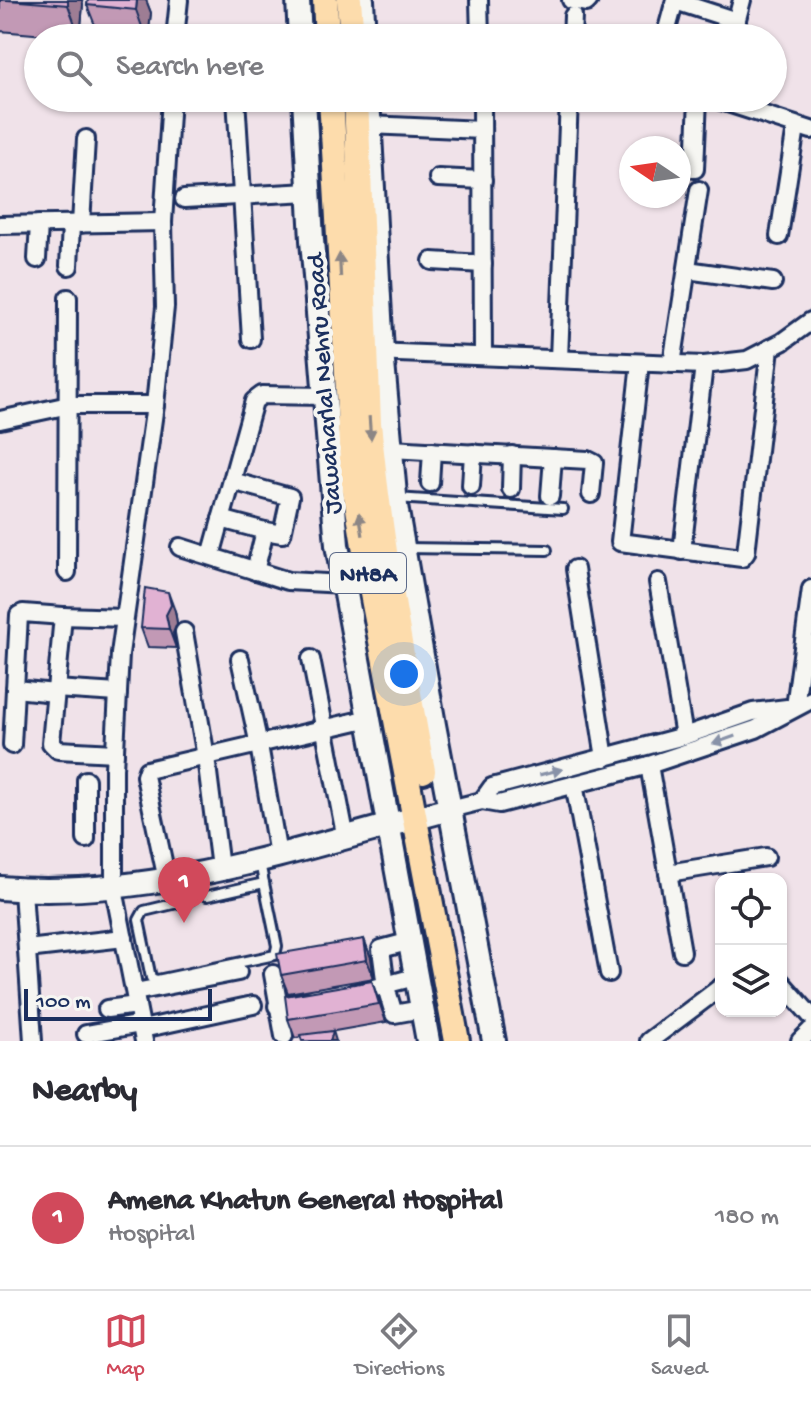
<!DOCTYPE html>
<html lang="en">
<head>
<meta charset="utf-8">
<style>
  body { margin:0; font-family:"Gochi Hand",sans-serif; background:#f2f2f3; color:#2b2b33 }
  .controls { position:absolute; right:24px; bottom:24px; display:grid; overflow:hidden; border-radius:16px; box-shadow:0 2px 6px #0004 }
  .controls button { width:72px; height:72px; display:grid; place-items:center; padding:0; border:0; border-bottom:2px solid #e1e1e2; background:#fff; color:#2b2b33; font:40px sans-serif }
  .compass { position:absolute; left:619px; top:136px; width:72px; height:72px; border-radius:50%; background:#fff; box-shadow:0 2px 6px #0004; rotate:283deg }
  .scale { position:absolute; left:24px; bottom:20px; width:188px; box-sizing:border-box; padding-left:8px; border:4px solid #1b2f5e; border-top:0; font-size:22px; line-height:28px; white-space:nowrap; color:#1b2f5e; -webkit-text-stroke:6px #f6f6f2; paint-order:stroke }
  .you { position:absolute; left:404px; top:674px; width:28px; height:28px; margin:-20px; border:6px solid #fff; border-radius:50%; background:#1a73e8; box-shadow:0 0 0 12px #1a73e833 }
  .badge { display:grid; place-items:center; width:52px; height:52px; border-radius:50%; background:#d1495b; color:#fff; font-size:26px; font-weight:700 }
  .pin { position:absolute; translate:-50% -66px; filter:drop-shadow(0 2px 4px #0008) }
  .pin::after { content:''; position:absolute; top:42px; width:28px; height:24px; background:inherit; clip-path:polygon(0 0,100% 0,50% 100%) }
  .list { margin:0; padding:0; list-style:none }
  h2 { display:flex; justify-content:space-between; align-items:center; height:104px; margin:0; padding:0 32px; font-size:34px }
  h2 small { font-size:26px; font-weight:400; color:#7c7c81 }
  .list li { display:grid; grid-template-columns:52px 1fr auto; gap:24px; align-items:center; box-sizing:border-box; height:144px; padding:0 32px; border-top:2px solid #e1e1e2 }
  .list b { display:block; font-size:30px; white-space:nowrap }
  .list p { margin:0; font-size:26px; white-space:nowrap; color:#7c7c81 }
  .list em { font-size:26px; font-style:normal; color:#7c7c81 }
  .icon { flex:none; width:44px; height:44px; fill:none; stroke:currentColor; stroke-width:2; stroke-linecap:round; stroke-linejoin:round }
  .map { position:relative; flex:none; width:811px; height:1041px; overflow:hidden }
  .search { position:absolute; background:#fff; box-shadow:0 2px 6px #0004; left:24px; right:24px; top:24px; height:88px; display:flex; align-items:center; gap:20px; box-sizing:border-box; padding:0 28px; border-radius:44px; color:#7c7c81; font-size:30px }
  .sheet { height:248px; background:#fff }
  nav { display:flex; justify-content:space-around; align-items:center; box-sizing:border-box; height:112px; border-top:2px solid #e1e1e2; background:#fff; font-size:22px; color:#7c7c81 }
  nav a { display:grid; justify-items:center; gap:4px }
  nav .on { color:#d1495b }
  .map>svg:first-child { display:block }
  .lines { fill:none; stroke-linecap:round; stroke-linejoin:round }
  .lane-casing { stroke:#1b2f5e; stroke-width:14 }
  .street-casing { stroke:#1b2f5e; stroke-width:22 }
  .secondary-casing { stroke:#1b2f5e; stroke-width:28 }
  .primary-casing { stroke:#1b2f5e; stroke-width:30 }
  .lane { stroke:#f6f6f2; stroke-width:8 }
  .street { stroke:#f6f6f2; stroke-width:16 }
  .secondary { stroke:#f6f6f2; stroke-width:22 }
  .primary { stroke:#fddcac; stroke-width:24 }
  .wall { fill:#c299b5; stroke:#1b2f5e; stroke-width:2 }
  .shaded-wall { fill:#9e7d94; stroke:#1b2f5e; stroke-width:2 }
  .building { fill:#e1b2d3; stroke:#1b2f5e; stroke-width:2 }
  .oneway { fill:#8c8685 }
  .oneway2 { fill:#8892a8 }
  .labels { text-anchor:middle; stroke-width:8; stroke-linejoin:round; paint-order:stroke }
  .shield { fill:#f6f6f2; stroke:#5d6b8a; stroke-width:2 }
  .shield-label { font-size:24px; font-weight:bold; fill:#1b2f5e }
  .street-label { font-size:26px; fill:#1b2f5e; stroke:#f6f6f2 }
</style>
</head>
<body>
<div class="map">
<svg width="811" height="1041" viewBox="0 0 811 1041">
  <rect width="100%" height="100%" fill="#f0e2e9"/>
  <filter id="ink" filterUnits="userSpaceOnUse"><feTurbulence type="fractalNoise" baseFrequency=".0125" numOctaves="2"/><feDisplacementMap in="SourceGraphic" scale="16" xChannelSelector="R" yChannelSelector="G"/><feConvolveMatrix kernelMatrix="1 2 1 2 8 2 1 2 1" color-interpolation-filters="sRGB"/></filter>
  <g filter="url(#ink)">
    <g class="lines">
      <defs>
        <g id="lane">
          <polyline points="396,498 563,509"/>
          <polyline points="404,548 547,550"/>
          <polyline points="207,896 264,883 260,862"/>
          <polyline points="190,900 144,911 139,920 151,978 157,980 275,955 277,946 264,883"/>
        </g>
        <g id="street">
          <polyline points="479,0 480,38"/>
          <polyline points="571,0 586,3 589,0"/>
          <polyline points="675,1 737,21"/>
          <polyline points="666,33 675,0"/>
          <polyline points="175,38 179,0"/>
          <polyline points="572,38 573,16"/>
          <polyline points="732,38 742,0"/>
          <polyline points="236,98 251,339"/>
          <polyline points="482,98 483,356"/>
          <polyline points="712,98 811,130"/>
          <polyline points="369,125 482,130"/>
          <polyline points="695,169 698,98"/>
          <polyline points="438,178 483,180"/>
          <polyline points="184,199 309,192"/>
          <polyline points="81,224 86,139"/>
          <polyline points="0,225 163,222"/>
          <polyline points="779,236 796,127"/>
          <polyline points="37,259 39,224"/>
          <polyline points="432,261 483,264"/>
          <polyline points="69,266 71,225"/>
          <polyline points="687,270 773,282"/>
          <polyline points="373,352 704,365 747,360 782,342 811,321"/>
          <polyline points="559,359 569,98"/>
          <polyline points="640,363 620,542 742,558 746,553 770,348"/>
          <polyline points="672,364 699,190"/>
          <polyline points="0,420 69,405 155,405"/>
          <polyline points="391,449 588,460 594,463 591,494"/>
          <polyline points="232,481 290,497 282,534 265,531"/>
          <polyline points="430,483 432,451"/>
          <polyline points="471,486 473,453"/>
          <polyline points="511,489 512,455"/>
          <polyline points="550,496 553,458"/>
          <polyline points="221,519 265,531 255,571"/>
          <polyline points="180,547 288,581 344,584"/>
          <polyline points="682,551 704,365"/>
          <polyline points="211,556 254,401 262,395 325,396"/>
          <polyline points="575,569 605,758"/>
          <polyline points="67,572 68,298"/>
          <polyline points="658,582 684,736"/>
          <polyline points="63,616 124,618"/>
          <polyline points="184,632 206,757 220,868"/>
          <polyline points="240,659 259,745 278,855"/>
          <polyline points="311,659 346,839"/>
          <polyline points="15,689 55,693"/>
          <polyline points="55,689 118,693"/>
          <polyline points="795,707 811,589"/>
          <polyline points="12,745 19,615 23,613 63,616 51,743 58,750 115,753"/>
          <polyline points="649,765 682,952"/>
          <polyline points="574,784 609,973"/>
          <polyline points="482,801 492,787 684,736 753,712 787,708"/>
          <polyline points="450,809 482,801 499,804 649,765 756,729 811,700"/>
          <polyline points="86,839 86,780"/>
          <polyline points="668,873 766,857"/>
          <polyline points="167,880 145,776 147,770 370,718"/>
          <polyline points="23,890 33,1041"/>
          <polyline points="411,941 381,949 386,987 394,1014 422,1009"/>
          <polyline points="27,949 124,938"/>
          <polyline points="273,974 284,1036"/>
          <polyline points="781,982 811,1016"/>
          <polyline points="135,992 238,972"/>
          <path d="M354 993C376 989 395 981 417 977"/>
          <polyline points="277,1006 307,1001"/>
          <polyline points="107,1009 137,1005"/>
          <polyline points="142,1029 253,1005"/>
          <polyline points="86,1034 141,1024"/>
          <polyline points="144,1041 114,889 114,769 120,654 155,405 165,307 163,222 171,98"/>
          <polyline points="649,1041 721,987"/>
          <polyline points="800,1041 811,1030"/>
        </g>
        <g id="secondary">
          <polyline points="298,0 300,38"/>
          <polyline points="362,0 364,38"/>
          <polyline points="304,98 312,240 337,545 428,1041"/>
          <polyline points="368,98 382,352 396,506 434,725 494,1041"/>
          <path d="M0 888C154 901 303 847 450 809"/>
        </g>
        <g id="primary">
          <polyline points="325,0 327,38"/>
          <polyline points="349,0 352,38"/>
          <polyline points="331,98 353,477 370,583 457,1041"/>
          <path d="M356 98 369 423C380 541 402 655 423 771"/>
        </g>
      </defs>
      <use href="#lane" class="lane-casing"/>
      <use href="#street" class="street-casing"/>
      <use href="#secondary" class="secondary-casing"/>
      <use href="#primary" class="primary-casing"/>
      <use href="#lane" class="lane"/>
      <use href="#street" class="street"/>
      <use href="#secondary" class="secondary"/>
      <use href="#primary" class="primary"/>
    </g>
    <g class="wall">
      <polygon points="0,0 82,0 83,4 81,27 96,28 87,5 88,0 146,0 151,13 148,38 79,38 0,31"/>
      <polygon points="175,611 177,623 173,633 176,648 148,647 141,628"/>
      <polygon points="364,939 371,958 374,978 288,993 281,975"/>
      <polygon points="372,981 386,1022 295,1038 288,1019"/>
    </g>
    <g class="shaded-wall">
      <polygon points="68,0 82,0 83,4 80,38 68,5"/>
      <polygon points="137,0 146,0 151,13 148,38 146,38 136,10"/>
      <polygon points="168,592 175,611 177,623 173,633 176,648 169,629 166,615"/>
      <polygon points="364,939 371,958 374,978 367,960"/>
      <polygon points="333,1031 336,1041 330,1041"/>
    </g>
    <g class="building">
      <polygon points="7,0 68,0 68,5"/>
      <polygon points="88,0 137,0 136,10 87,5"/>
      <polygon points="80,27 133,31 132,38 79,38"/>
      <polygon points="145,588 168,592 171,605 166,615 169,629 141,628"/>
      <polygon points="364,939 367,960 281,975 277,954"/>
      <polygon points="372,981 379,1004 288,1019 285,996"/>
      <polygon points="333,1031 330,1041 302,1041 300,1035"/>
    </g>
    <defs><path id="oneway-solid" d="M-6-.8H1V-3.2L6.5 0L1 3.2V.8H-6Z" transform="scale(2)"/></defs>
    <g class="oneway">
      <use href="#oneway-solid" transform="translate(340 265) rotate(-93)"/>
      <use href="#oneway-solid" transform="translate(370 428) rotate(86)"/>
      <use href="#oneway-solid" transform="translate(361 524) rotate(-99)"/>
    </g>
    <g class="oneway2">
      <use href="#oneway-solid" transform="translate(724 740) rotate(161)"/>
      <use href="#oneway-solid" transform="translate(551 772) rotate(-14)"/>
    </g>
  </g>
  <g class="labels">
    <rect class="shield" x="330" y="553" width="76" height="40" rx="6"/>
    <g class="shield-label">
      <text x="368" y="581">NH8A</text>
    </g>
    <g class="street-label">
      <text transform="translate(322 384) rotate(-94)" y="9">Jawaharlal Nehru Road</text>
    </g>
  </g>
</svg>
<div class="controls">
<button><svg class="icon" aria-label="locate" viewBox="0 0 24 24"><circle cx="12" cy="12" r="6"/><path d="M12 2v4M12 18v4M2 12h4M18 12h4"/></svg></button>
<button><svg class="icon" aria-label="layers" viewBox="0 0 24 24"><path d="M12 4l9 5-9 5-9-5zM3 14l9 5 9-5"/></svg></button>
</div>
<svg class="compass" viewBox="-18 -18 36 36"><path d="M0-13l5 13h-10z" fill="#e53935"/><path d="M0 13l5-13h-10z" fill="#7c7c81"/></svg>
<div class="scale">100 m</div>
<div class="you"></div>
<div class="pin badge" style="left:184px;top:923px">1</div>
<div class="search"><svg class="icon" aria-label="search" viewBox="0 0 24 24"><circle cx="10" cy="10" r="6"/><path d="M15 15l6 6"/></svg>Search here</div>
</div>
<section class="sheet">
<h2>Nearby<small></small></h2>
<ul class="list">
<li><span class="badge">1</span><div><b>Amena Khatun General Hospital</b><p>Hospital</p></div><em>180 m</em></li>
</ul>
</section>
<nav>
<a class="on"><svg class="icon" aria-label="map" viewBox="0 0 24 24"><path d="M3 6l6-2 6 2 6-2v14l-6 2-6-2-6 2zM9 4v14M15 6v14"/></svg>Map</a>
<a><svg class="icon" aria-label="directions" viewBox="0 0 24 24"><path d="M12 3l9 9-9 9-9-9zM9 14v-3h6M13 9l2 2-2 2"/></svg>Directions</a>
<a><svg class="icon" aria-label="saved" viewBox="0 0 24 24"><path d="M7 4h10v16l-5-4-5 4z"/></svg>Saved</a>
</nav>
</body>
</html>
